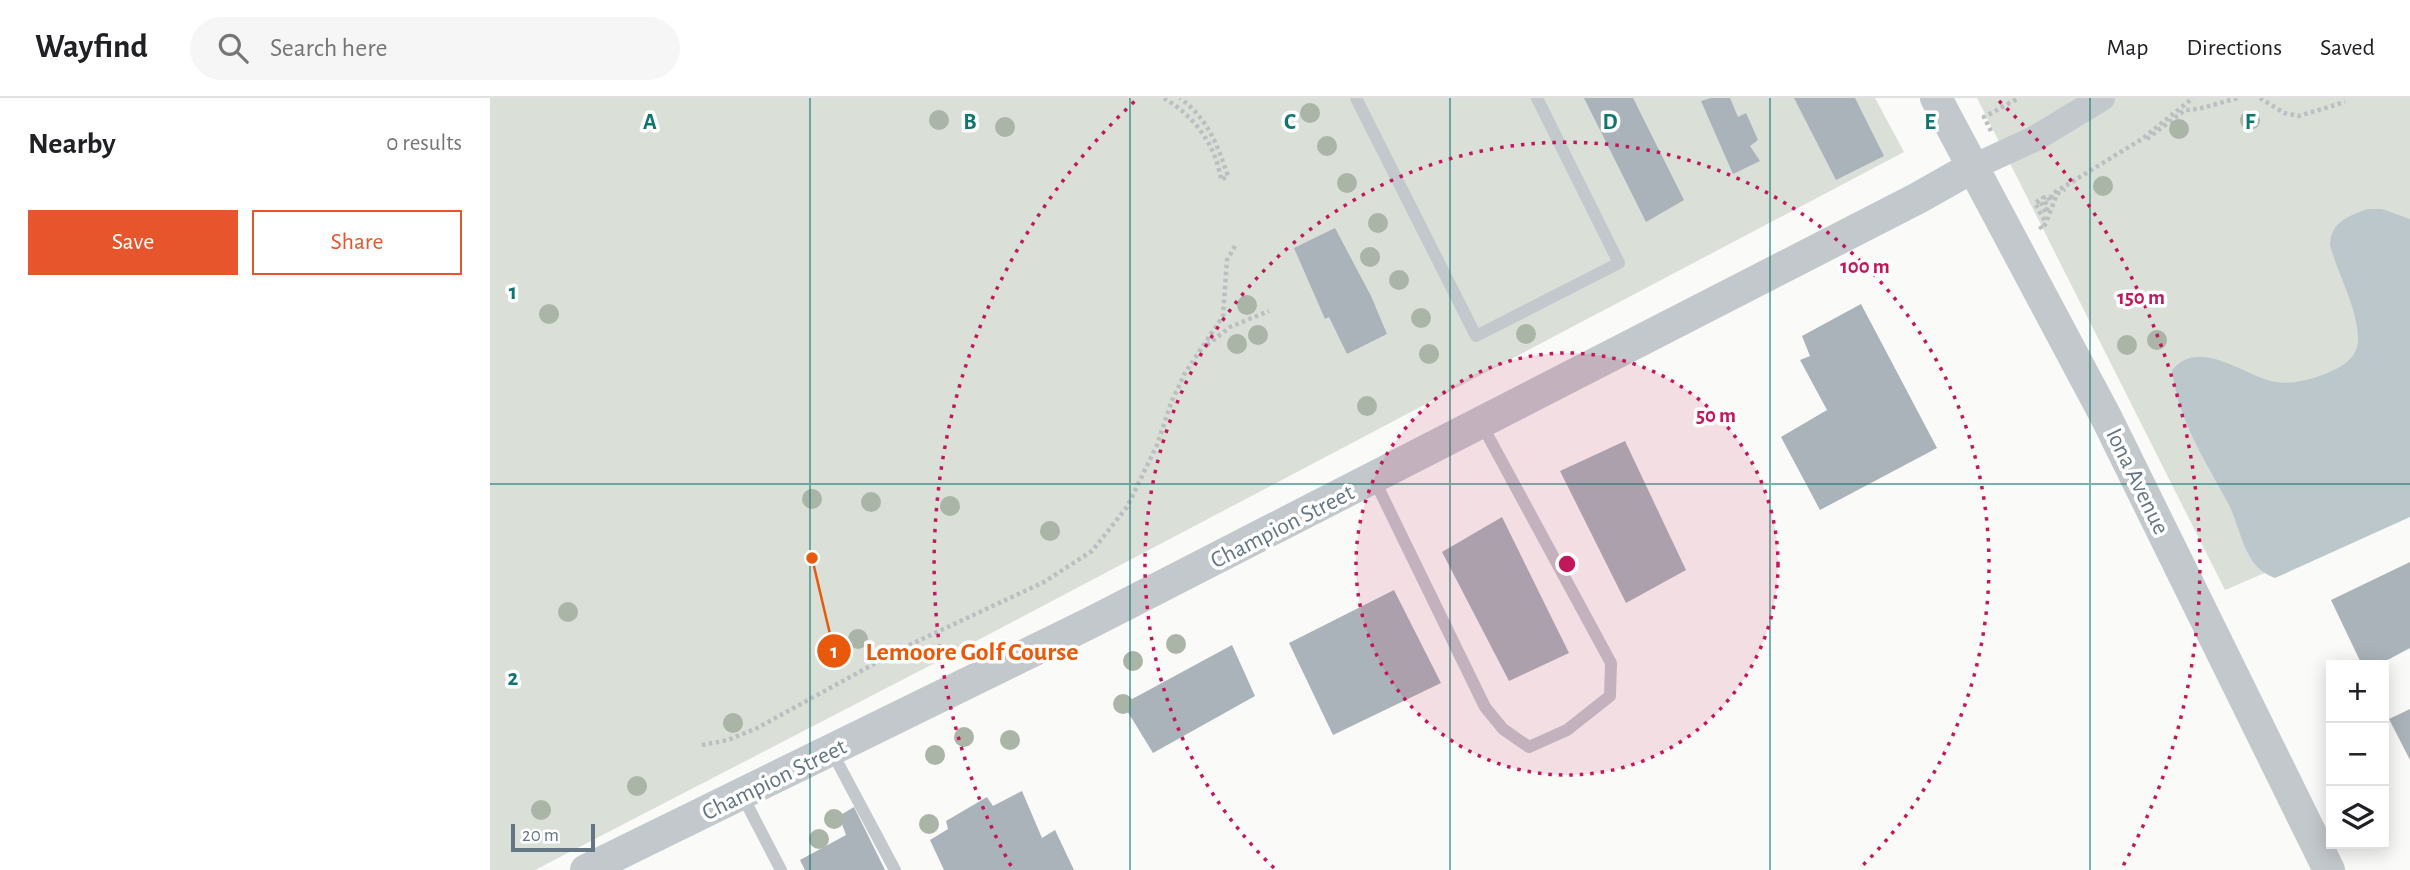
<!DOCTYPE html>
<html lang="en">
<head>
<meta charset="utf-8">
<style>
  body { margin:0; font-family:"Alegreya Sans",sans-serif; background:#f6f6f6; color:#202124 }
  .controls { position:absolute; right:21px; bottom:21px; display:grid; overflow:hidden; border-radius:0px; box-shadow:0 4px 18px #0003 }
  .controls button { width:63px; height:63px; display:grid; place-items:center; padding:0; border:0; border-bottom:2px solid #e0e0e0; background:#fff; color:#202124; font:35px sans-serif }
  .scale { position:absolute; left:21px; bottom:18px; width:84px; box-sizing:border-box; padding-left:7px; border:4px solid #647683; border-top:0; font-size:19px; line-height:24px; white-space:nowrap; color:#647683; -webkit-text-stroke:5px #fff; paint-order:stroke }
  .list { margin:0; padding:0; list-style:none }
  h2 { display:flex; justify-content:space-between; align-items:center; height:91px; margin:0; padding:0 28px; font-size:30px }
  h2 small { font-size:23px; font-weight:400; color:#757577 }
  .actions { display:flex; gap:14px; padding:21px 28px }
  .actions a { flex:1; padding:16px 0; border:2px solid #e6552b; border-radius:0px; text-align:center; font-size:24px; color:#e6552b }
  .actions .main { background:#e6552b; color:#fff }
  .icon { flex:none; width:38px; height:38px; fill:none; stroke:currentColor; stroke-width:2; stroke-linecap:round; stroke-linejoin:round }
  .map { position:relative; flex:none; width:1920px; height:772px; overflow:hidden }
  header { display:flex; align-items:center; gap:42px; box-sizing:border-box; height:98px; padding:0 35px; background:#fff; border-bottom:2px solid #e0e0e0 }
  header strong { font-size:33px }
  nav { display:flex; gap:38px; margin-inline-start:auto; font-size:24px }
  .search { width:490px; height:63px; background:#f6f6f6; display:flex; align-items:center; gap:18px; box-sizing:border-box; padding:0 24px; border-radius:38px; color:#757577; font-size:26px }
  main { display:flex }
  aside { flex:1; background:#fff }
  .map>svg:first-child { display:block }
  .green { fill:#dadfd7 }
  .water { fill:#bbc7cb }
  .building { fill:#aab3b9 }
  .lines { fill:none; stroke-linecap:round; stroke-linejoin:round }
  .path { stroke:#bbbfc2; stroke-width:4.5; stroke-dasharray:3.5 3.5; stroke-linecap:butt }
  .service { stroke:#c3c8cc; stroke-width:12 }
  .minor { stroke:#c3c8cc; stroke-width:26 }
  .tertiary { stroke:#c3c8cc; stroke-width:32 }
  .tree { fill:#aab4a7 }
  .grid { fill:none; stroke:#0f766e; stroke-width:2; stroke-opacity:0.55 }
  .ring { fill:none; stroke:#c2185b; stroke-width:3.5; stroke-dasharray:3.5 7 }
  .labels { text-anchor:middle; stroke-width:7; stroke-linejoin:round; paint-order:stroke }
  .street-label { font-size:24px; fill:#647683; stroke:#fff }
  .grid-label { font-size:23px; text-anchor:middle; font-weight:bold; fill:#0f766e; stroke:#fff; stroke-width:7; stroke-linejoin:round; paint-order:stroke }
  .centre { fill:#c2185b; stroke:#fff; stroke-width:3.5 }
  .ring-label { font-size:21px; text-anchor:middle; font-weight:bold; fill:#c2185b; stroke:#fff; stroke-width:7; stroke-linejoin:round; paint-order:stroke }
  .leader { fill:none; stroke:#e8590c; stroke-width:2.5 }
  .callout-dot { fill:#e8590c; stroke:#fff; stroke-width:2.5 }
  .mark-label { font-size:21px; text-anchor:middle; font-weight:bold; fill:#fff }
  .callout-label { font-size:26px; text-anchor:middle; font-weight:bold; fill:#e8590c; stroke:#fff; stroke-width:7; stroke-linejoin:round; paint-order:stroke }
</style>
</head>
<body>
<header>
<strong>Wayfind</strong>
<div class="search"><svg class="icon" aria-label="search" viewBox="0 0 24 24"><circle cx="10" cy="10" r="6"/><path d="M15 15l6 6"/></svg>Search here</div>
<nav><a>Map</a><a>Directions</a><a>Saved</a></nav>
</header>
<main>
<aside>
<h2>Nearby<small>0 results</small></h2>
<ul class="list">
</ul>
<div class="actions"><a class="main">Save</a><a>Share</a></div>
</aside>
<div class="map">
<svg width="1920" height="772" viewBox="0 0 1920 772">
  <rect width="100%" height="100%" fill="#fafaf8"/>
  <g class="green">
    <polygon points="0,0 1385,0 1414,54 437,569 45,772 0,772"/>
    <polygon points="1487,0 1920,0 1920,413 1735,492"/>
  </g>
  <path class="water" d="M1877 111H1892L1920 121V419L1785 480C1753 469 1752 432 1738 405 1715 362 1688 322 1682 272 1710 238 1755 279 1786 284 1805 287 1827 280 1844 272 1858 265 1868 257 1868 240 1867 208 1848 177 1840 147 1841 124 1857 119 1877 111Z"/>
  <g class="building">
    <polygon points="1094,0 1143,0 1194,102 1156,124"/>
    <polygon points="1221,0 1240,0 1248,19 1256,15 1268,42 1260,48 1270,63 1243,76 1211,3"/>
    <polygon points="1304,0 1365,0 1394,58 1346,82"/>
    <polygon points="845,130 881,198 897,236 857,256 839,219 835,221 804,150"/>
    <polygon points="1371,206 1447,350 1330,412 1291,339 1337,312 1310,262 1320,258 1312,238"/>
    <polygon points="1135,343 1196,472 1136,505 1070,373"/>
    <polygon points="1012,419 1079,555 1019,583 952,454"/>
    <polygon points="1920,464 1920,550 1888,567 1872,567 1841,502"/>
    <polygon points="904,492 951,585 843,637 799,545"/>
    <polygon points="742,547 765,598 663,655 633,606"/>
    <polygon points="1920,611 1920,662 1899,621"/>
    <polygon points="532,693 552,740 565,732 584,772 454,772 440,742 458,731 456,723 497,699 503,708"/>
    <polygon points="364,709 395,772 315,772 310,762 356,737 349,718"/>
  </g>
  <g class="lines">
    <g class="path">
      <path d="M674 0C704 18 726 47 731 82L738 78C727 46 718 21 690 0"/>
      <polyline points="1770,0 1794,15 1809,18 1855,4"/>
      <polyline points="1501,33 1494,19 1529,0"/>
      <polyline points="1657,41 1695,12 1708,11 1748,0"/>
      <polyline points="1557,122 1567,96 1575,91"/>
      <polyline points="1550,128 1552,131 1556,125 1545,105 1550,102 1556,115 1558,109 1553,100 1558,98 1560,103 1562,96 1652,41 1703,0"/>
      <polyline points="717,247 740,229 779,213"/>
      <polyline points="212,647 238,642 267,630 415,549 554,484 602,453 637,409 667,347 681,305 695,275 733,218 737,162 745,148"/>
    </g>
    <g class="service">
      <polyline points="866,0 986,238 1129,165 1047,0"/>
      <polyline points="884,381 995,609 1013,631 1039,649 1077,632 1120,598 1121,565 991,325"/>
      <polyline points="342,654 405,772"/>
      <polyline points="252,697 291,772"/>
    </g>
    <polyline class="minor" points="1481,70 1544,41 1612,0"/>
    <g class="tertiary">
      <polyline points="1446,0 1616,319 1839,772"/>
      <polyline points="96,772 600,525 1428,100 1481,70"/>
    </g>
  </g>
  <g class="tree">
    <circle cx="820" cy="15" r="10"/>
    <circle cx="449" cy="22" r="10"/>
    <circle cx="1760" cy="22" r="10"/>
    <circle cx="515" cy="29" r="10"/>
    <circle cx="1689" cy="31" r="10"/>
    <circle cx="837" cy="48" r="10"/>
    <circle cx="857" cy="85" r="10"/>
    <circle cx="1613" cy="88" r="10"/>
    <circle cx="888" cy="125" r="10"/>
    <circle cx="880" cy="159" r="10"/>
    <circle cx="909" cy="182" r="10"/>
    <circle cx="757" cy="207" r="10"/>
    <circle cx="59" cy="216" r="10"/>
    <circle cx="931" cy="220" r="10"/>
    <circle cx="1036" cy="236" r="10"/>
    <circle cx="768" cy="237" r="10"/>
    <circle cx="1667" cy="242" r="10"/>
    <circle cx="747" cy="246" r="10"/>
    <circle cx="1637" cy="247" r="10"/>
    <circle cx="939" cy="256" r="10"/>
    <circle cx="877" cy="308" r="10"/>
    <circle cx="322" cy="401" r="10"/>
    <circle cx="381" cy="404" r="10"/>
    <circle cx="460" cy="408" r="10"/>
    <circle cx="560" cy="433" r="10"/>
    <circle cx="78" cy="514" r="10"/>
    <circle cx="368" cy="541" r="10"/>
    <circle cx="686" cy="546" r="10"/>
    <circle cx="643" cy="563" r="10"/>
    <circle cx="633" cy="606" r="10"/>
    <circle cx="243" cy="625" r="10"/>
    <circle cx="474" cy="639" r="10"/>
    <circle cx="520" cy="642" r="10"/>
    <circle cx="445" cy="657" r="10"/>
    <circle cx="147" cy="688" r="10"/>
    <circle cx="51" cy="712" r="10"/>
    <circle cx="344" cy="721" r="10"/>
    <circle cx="439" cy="726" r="10"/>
    <circle cx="329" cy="741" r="10"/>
  </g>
  <path class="grid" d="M320 0V772M640 0V772M960 0V772M1280 0V772M1600 0V772M0 386H1920"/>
  <circle cx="1077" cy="466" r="211" fill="#c2185b" fill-opacity=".12"/>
  <g class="ring">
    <circle cx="1077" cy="466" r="211"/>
    <path d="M784 770A422 422 0 1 1 1370 770"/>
    <path d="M521 768A633 633 0 0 1 645 3M1509 3A633 633 0 0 1 1633 768"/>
  </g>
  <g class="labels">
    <g class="street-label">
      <text transform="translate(1648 383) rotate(64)" y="8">Iona Avenue</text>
      <text transform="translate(792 428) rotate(-27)" y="8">Champion Street</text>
      <text transform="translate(284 681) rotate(-26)" y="8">Champion Street</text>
    </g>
  </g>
  <g class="grid-label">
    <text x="160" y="31">A</text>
    <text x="480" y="31">B</text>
    <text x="800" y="31">C</text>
    <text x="1120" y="31">D</text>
    <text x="1440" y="31">E</text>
    <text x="1760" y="31">F</text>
    <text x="23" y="201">1</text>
    <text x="23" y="587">2</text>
  </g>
  <circle cx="1077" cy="466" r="10" class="centre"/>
  <g class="ring-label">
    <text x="1375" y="175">100 m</text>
    <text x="1651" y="206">150 m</text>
    <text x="1226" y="324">50 m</text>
  </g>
  <path class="leader" d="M322 460L344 553"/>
  <g class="callout-dot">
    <circle cx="322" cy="460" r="7"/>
    <circle cx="344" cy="553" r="18"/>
  </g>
  <g class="mark-label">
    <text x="344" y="560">1</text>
  </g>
  <g class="callout-label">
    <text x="482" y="562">Lemoore Golf Course</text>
  </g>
</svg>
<div class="controls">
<button>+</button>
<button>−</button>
<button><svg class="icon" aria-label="layers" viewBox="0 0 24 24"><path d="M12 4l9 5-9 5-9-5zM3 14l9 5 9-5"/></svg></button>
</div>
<div class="scale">20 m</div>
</div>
</main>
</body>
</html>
